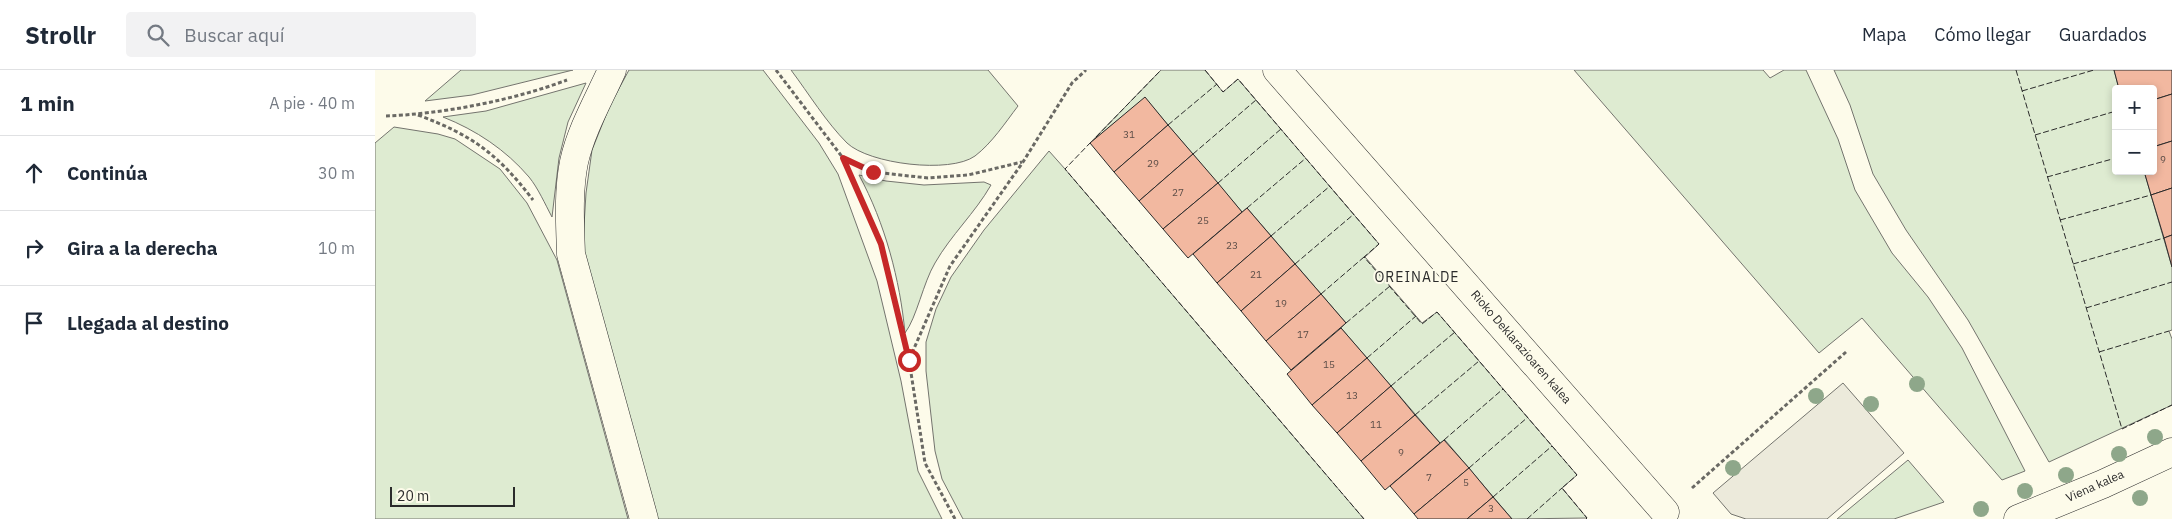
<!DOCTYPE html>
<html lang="es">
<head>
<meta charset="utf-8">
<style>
  body { margin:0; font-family:"IBM Plex Sans",sans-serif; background:#f2f2f3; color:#1f2937 }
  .controls { position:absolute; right:15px; top:15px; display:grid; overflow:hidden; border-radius:5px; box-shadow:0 2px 8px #0003 }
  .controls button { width:45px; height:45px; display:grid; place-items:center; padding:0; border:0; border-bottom:1px solid #e0e1e3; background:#fff; color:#1f2937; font:25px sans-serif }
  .scale { position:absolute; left:15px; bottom:12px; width:125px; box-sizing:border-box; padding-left:5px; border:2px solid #2b2b2b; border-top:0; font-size:14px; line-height:18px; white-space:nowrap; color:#2b2b2b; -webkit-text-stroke:4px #fdfbea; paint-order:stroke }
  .stop { position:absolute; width:15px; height:15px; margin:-11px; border:4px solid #c62828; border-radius:50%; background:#fff }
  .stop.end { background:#c62828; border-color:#fff; box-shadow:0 1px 5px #0008 }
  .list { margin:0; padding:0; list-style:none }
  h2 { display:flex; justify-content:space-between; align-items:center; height:65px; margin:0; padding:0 20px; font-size:21px }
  h2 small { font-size:16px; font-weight:400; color:#747a83 }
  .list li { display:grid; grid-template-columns:32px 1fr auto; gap:15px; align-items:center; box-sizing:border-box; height:75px; padding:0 20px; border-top:1px solid #e0e1e3 }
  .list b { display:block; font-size:19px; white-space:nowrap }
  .list em { font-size:16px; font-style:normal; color:#747a83 }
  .icon { flex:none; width:28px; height:28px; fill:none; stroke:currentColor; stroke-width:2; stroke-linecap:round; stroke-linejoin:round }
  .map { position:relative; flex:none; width:1797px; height:449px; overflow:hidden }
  header { display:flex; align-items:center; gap:30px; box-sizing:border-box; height:70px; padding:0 25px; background:#fff; border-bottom:1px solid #e0e1e3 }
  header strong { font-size:24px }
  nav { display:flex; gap:28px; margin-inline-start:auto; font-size:18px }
  .search { width:350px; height:45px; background:#f2f2f3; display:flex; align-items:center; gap:12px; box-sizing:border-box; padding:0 18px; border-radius:5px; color:#747a83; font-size:19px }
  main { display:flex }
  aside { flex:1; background:#fff }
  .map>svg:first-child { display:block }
  .green { fill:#deebd1; stroke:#74746e }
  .parking { fill:#eceadb; stroke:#74746e }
  .building { fill:#f2b8a0; stroke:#2b2b2b }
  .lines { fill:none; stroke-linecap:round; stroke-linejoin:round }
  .minor-casing { stroke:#2b2b2b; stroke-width:29 }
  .path { stroke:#6a6964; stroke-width:3; stroke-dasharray:4 2.5; stroke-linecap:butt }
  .minor { stroke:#fdfbea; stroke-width:28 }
  .fence { stroke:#2b2b2b; stroke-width:1; stroke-dasharray:6 2.5; stroke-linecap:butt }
  .tree { fill:#8ea78a }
  .route { stroke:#c62828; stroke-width:6 }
  .labels { text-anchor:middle; stroke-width:4; stroke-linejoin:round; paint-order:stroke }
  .number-label { font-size:10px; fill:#5d4e48 }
  .street-label { font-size:12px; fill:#2b2b2b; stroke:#fdfbea }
  .neighbourhood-label { font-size:14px; letter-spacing:1px; fill:#2b2b2b; stroke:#fdfbea }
</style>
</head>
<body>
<header>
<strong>Strollr</strong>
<div class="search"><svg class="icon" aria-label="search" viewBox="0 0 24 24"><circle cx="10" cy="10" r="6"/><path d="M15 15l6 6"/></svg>Buscar aquí</div>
<nav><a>Mapa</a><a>Cómo llegar</a><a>Guardados</a></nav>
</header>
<main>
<aside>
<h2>1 min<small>A pie · 40 m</small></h2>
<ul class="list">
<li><svg class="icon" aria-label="ahead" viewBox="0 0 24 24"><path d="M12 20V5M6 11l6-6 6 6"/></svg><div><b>Continúa</b></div><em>30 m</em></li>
<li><svg class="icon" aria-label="right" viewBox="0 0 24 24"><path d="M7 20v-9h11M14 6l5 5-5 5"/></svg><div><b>Gira a la derecha</b></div><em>10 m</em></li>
<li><svg class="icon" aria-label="arrive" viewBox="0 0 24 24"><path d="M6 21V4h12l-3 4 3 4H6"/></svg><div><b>Llegada al destino</b></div></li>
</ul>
</aside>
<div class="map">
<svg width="1797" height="449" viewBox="0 0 1797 449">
  <rect width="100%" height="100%" fill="#fdfbea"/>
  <g class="green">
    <polygon points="86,0 198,0 97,25 50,31"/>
    <polygon points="254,0 388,0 444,73 463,104 502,211 526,311 543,401 567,449 282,449 213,214 208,172 211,123 217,80 235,35"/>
    <path d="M416 0H613L643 36C630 53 617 73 600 86 575 104 494 94 472 73 451 52 434 24 416 0Z"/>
    <polygon points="786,0 830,0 848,22 863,9 1004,174 990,187 1047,253 1062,242 1202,405 1187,418 1212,448 1137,449 1070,370 1065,373 966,258 971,253 872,138 867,142 770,28 715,73"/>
    <polygon points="1199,0 1388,0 1395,8 1409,0 1431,0 1463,69 1480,120 1517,183 1553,227 1587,278 1650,401 1627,410 1487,248 1444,283"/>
    <polygon points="1459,0 1739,0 1744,19 1741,19 1741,101 1769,101 1797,197 1797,260 1794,261 1797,269 1797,335 1674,392 1593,250 1531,160 1498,104 1475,35"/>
    <path d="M211 13 193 52 184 88 177 147C170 134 163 118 154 107 131 80 101 60 68 47L111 41Z"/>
    <polygon points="19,57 63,64 80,69 125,99 152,133 182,190 253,449 0,449 0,73"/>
    <polygon points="674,81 690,99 989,449 588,449 567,409 560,381 551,301 551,272 561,239 576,207 609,160"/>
    <path d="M484 105 511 111 549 115 609 112 616 115C600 143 576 165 560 193 548 213 542 247 530 263 525 210 510 153 484 105Z"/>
    <polygon points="1533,390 1569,432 1519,449 1462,449"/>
  </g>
  <polygon class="parking" points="1468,313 1529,383 1452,449 1371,449 1356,444 1338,423"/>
  <g class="building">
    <polygon points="1739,0 1797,0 1797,24 1778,30 1778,19 1744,19"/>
    <polygon points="1797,24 1797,71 1778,77 1778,30"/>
    <polygon points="770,27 793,55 739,102 715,73"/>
    <polygon points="793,55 818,84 764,131 739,102"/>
    <polygon points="1797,71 1797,118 1776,125 1769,101 1778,101 1778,77"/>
    <polygon points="818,84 843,113 788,159 764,131"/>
    <polygon points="843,113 867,142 813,188 788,159"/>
    <polygon points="1797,118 1797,165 1789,168 1776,125"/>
    <polygon points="872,138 896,166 842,213 818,184"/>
    <polygon points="1797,165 1797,197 1789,168"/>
    <polygon points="896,166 920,194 866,241 842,213"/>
    <polygon points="920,194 946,224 891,271 866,241"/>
    <polygon points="946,224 971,253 916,300 891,271"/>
    <polygon points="966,258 992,288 937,335 912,304"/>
    <polygon points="992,288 1016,316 962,363 937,335"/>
    <polygon points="1016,316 1040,345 986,391 962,363"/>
    <polygon points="1040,345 1065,373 1010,420 986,391"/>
    <polygon points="1069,370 1094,398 1039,444 1015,416"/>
    <polygon points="1094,398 1118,427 1092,449 1043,449 1039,444"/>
    <polygon points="1118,427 1137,449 1092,449"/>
  </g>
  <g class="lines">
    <defs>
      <g id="minor">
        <path d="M237 0C224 29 206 60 199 92 193 121 195 154 196 184L269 449"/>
        <polyline points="902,0 1290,442"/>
        <polyline points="1643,449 1728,414 1797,382"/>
      </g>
    </defs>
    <use href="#minor" class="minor-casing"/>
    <g class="path">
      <polyline points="401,0 468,88 506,174 534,289"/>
      <path d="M43 45C97 65 123 84 158 130"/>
      <path d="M11 46C68 44 139 30 192 10"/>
      <polyline points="468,88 498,102 553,108 593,105 647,92"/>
      <polyline points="1317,418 1471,282"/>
      <polyline points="580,449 550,393 534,290 575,196 648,92 697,13 711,0"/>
    </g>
    <use href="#minor" class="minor"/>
    <g class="fence">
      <polyline points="830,0 848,22 863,9 1004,174 989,187 1047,254 1062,242 1202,405 1187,418 1212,448 1211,449"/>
      <polyline points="1641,0 1747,359 1797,335"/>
      <polyline points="1647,21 1719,0"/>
      <polyline points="793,55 842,14"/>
      <polyline points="1660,65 1741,41"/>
      <polyline points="721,67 786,0"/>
      <polyline points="716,72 690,99 989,449"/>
      <polyline points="818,84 881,30"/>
      <polyline points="1672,107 1741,88"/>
      <polyline points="843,113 906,59"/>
      <polyline points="872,138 931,88"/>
      <polyline points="1685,150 1776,125"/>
      <polyline points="896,166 955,116"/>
      <polyline points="920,194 979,144"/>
      <polyline points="1698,194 1789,168"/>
      <polyline points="946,224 989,187"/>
      <polyline points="1711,238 1797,212"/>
      <polyline points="971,253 1015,216"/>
      <polyline points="1724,282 1794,261"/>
      <polyline points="992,288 1041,246"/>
      <polyline points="1016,316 1080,262"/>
      <polyline points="1040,345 1104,291"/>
      <polyline points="1069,370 1128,319"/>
      <polyline points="1094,398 1153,347"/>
      <polyline points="1118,427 1177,376"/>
      <polyline points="1152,449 1187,418"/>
    </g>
  </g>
  <g class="tree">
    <circle cx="1542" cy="314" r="8"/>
    <circle cx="1441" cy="326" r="8"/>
    <circle cx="1496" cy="334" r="8"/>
    <circle cx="1780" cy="367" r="8"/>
    <circle cx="1744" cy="384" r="8"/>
    <circle cx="1358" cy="398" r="8"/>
    <circle cx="1691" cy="405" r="8"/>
    <circle cx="1650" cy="421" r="8"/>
    <circle cx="1765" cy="428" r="8"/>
    <circle cx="1606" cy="439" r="8"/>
  </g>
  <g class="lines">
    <polyline class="route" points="498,102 468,88 506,174 534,290"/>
  </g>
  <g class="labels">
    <g class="number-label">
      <text x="754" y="68">31</text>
      <text x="1788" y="93">9</text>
      <text x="778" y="97">29</text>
      <text x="803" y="126">27</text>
      <text x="828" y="154">25</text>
      <text x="857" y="179">23</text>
      <text x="881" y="208">21</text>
      <text x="906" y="237">19</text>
      <text x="928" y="268">17</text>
      <text x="954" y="298">15</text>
      <text x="977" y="329">13</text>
      <text x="1001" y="358">11</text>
      <text x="1026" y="386">9</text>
      <text x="1054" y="411">7</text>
      <text x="1091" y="416">5</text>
      <text x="1116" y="442">3</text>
    </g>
    <g class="street-label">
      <text transform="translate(1146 277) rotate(49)" y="4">Rioko Deklarazioaren kalea</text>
      <text transform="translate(1720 416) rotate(-24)" y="4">Viena kalea</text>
    </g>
    <g class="neighbourhood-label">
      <text x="1042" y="212">OREINALDE</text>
    </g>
  </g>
</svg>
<div class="controls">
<button>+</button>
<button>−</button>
</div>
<div class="scale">20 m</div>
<div class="stop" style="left:534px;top:290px"></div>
<div class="stop end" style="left:498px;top:102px"></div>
</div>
</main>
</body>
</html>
